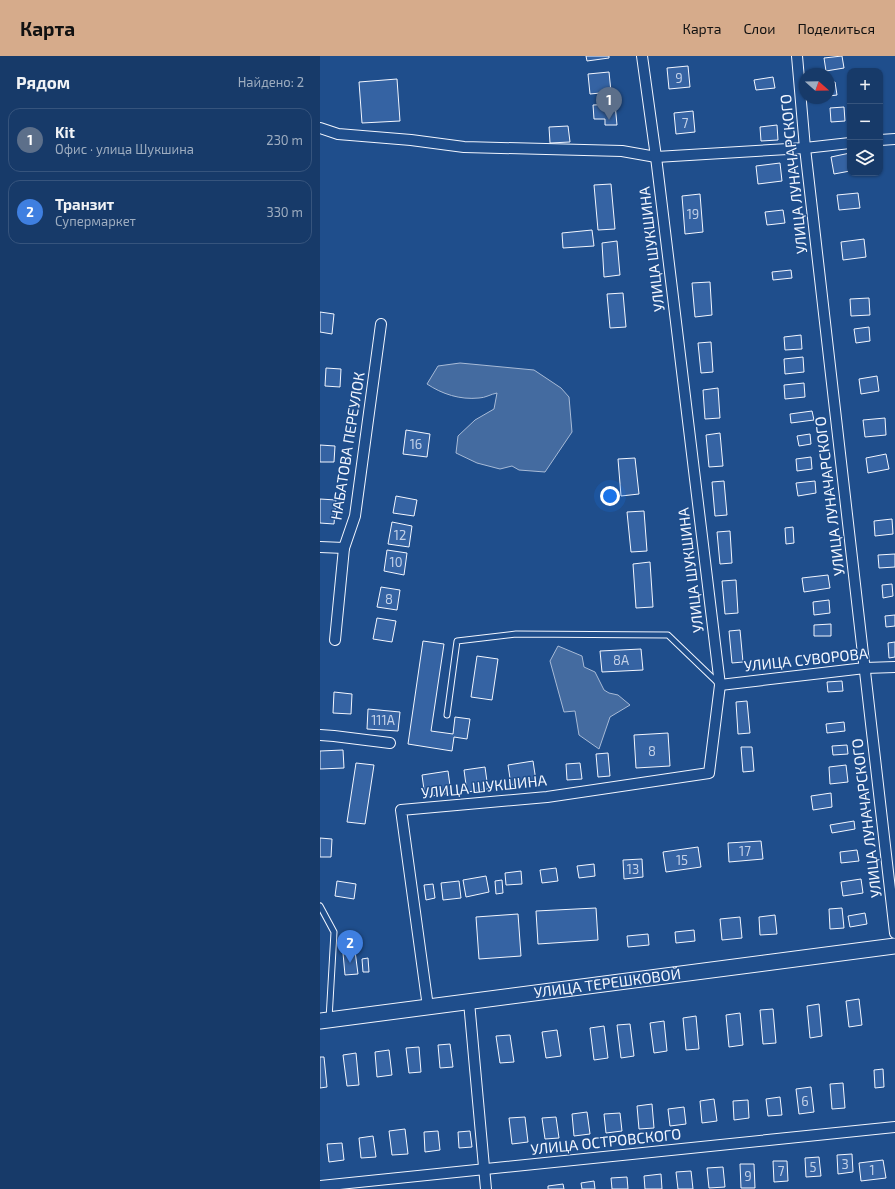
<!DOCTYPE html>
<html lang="ru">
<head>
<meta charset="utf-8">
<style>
  body { margin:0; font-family:"Exo 2",sans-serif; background:#20416f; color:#f1f3f6 }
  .controls { position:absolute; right:12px; top:12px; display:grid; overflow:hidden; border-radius:8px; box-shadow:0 1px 3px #0004 }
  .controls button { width:36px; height:36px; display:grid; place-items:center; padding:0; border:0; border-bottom:1px solid #36547d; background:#173a69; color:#f1f3f6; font:20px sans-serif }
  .compass { position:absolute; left:479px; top:12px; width:36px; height:36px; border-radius:50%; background:#173a69; box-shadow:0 1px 3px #0004; rotate:110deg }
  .you { position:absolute; left:290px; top:440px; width:14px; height:14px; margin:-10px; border:3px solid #fff; border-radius:50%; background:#1a73e8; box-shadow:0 0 0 6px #1a73e833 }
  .badge { display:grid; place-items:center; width:26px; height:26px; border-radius:50%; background:#d6ab8b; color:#fff; font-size:13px; font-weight:700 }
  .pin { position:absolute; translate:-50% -33px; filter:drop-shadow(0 1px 2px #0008) }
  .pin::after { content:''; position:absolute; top:21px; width:14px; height:12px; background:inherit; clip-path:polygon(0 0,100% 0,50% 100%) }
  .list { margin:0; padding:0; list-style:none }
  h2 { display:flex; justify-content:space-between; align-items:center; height:52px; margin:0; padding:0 16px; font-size:17px }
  h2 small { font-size:13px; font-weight:400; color:#9eadc0 }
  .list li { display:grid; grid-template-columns:26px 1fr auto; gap:12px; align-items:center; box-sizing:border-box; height:64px; margin:0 8px 8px; padding:0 8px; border:1px solid #36547d; border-radius:12px }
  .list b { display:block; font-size:15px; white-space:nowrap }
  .list p { margin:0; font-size:13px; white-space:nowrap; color:#9eadc0 }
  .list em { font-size:13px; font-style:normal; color:#9eadc0 }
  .icon { flex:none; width:22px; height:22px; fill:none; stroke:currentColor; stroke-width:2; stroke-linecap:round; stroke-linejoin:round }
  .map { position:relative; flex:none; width:575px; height:1133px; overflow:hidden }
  header { display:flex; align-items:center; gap:24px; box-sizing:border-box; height:56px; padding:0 20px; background:#d6ab8b; color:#111 }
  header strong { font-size:19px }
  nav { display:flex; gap:22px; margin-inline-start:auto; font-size:14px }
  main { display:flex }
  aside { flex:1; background:#173a69 }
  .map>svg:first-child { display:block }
  .water { fill:#446ba0; stroke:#a8bbd7 }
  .building { fill:#3563a3; stroke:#f2f6ff }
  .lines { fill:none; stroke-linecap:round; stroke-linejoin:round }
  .service-casing { stroke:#f2f6ff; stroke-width:7 }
  .minor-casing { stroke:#f2f6ff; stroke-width:12 }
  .primary-casing { stroke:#f2f6ff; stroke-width:17 }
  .service { stroke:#1f4e8c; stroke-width:5 }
  .minor { stroke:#1f4e8c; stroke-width:10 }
  .primary { stroke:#1f4e8c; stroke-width:15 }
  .labels { text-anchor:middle; stroke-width:3; stroke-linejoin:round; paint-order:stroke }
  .number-label { font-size:13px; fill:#c3d1e8 }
  .street-label { font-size:15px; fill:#f2f6ff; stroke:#1f4e8c }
</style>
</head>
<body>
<header>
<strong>Карта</strong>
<nav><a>Карта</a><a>Слои</a><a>Поделиться</a></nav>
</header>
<main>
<aside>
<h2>Рядом<small>Найдено: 2</small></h2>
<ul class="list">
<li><span class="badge" style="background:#5c6f8a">1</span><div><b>Kit</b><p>Офис · улица Шукшина</p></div><em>230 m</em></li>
<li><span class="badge" style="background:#3f7fe0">2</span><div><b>Транзит</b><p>Супермаркет</p></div><em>330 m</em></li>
</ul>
</aside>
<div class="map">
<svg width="575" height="1133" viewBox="0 0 575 1133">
  <rect width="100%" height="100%" fill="#1f4e8c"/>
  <g class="water">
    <path d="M140 307 214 314 241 332 249 341 252 376 225 416 199 414 192 410 180 413 157 407 136 397 138 380 155 364 174 353 177 337C171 338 165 342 159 342 140 344 122 338 107 328L118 310Z"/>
    <polygon points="238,590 262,600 264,611 275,616 284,634 289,637 298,639 310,649 290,661 279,693 259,679 255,655 244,656 230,605"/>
  </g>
  <g class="building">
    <polygon points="266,0 289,0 289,2 267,5"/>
    <polygon points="522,0 524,12 506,15 504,2"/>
    <polygon points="368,10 370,31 349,33 347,12"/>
    <polygon points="289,16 291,36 270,38 268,18"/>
    <polygon points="453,21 455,32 436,34 434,24"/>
    <polygon points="77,23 80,65 42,67 39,26"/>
    <polygon points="515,26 517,39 509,40 509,27"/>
    <polygon points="295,48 297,69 285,69 285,63 274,63 273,49"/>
    <polygon points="524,51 525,65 511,66 510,52"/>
    <polygon points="373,55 375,76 356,78 354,57"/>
    <polygon points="457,69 458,84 441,85 440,71"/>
    <polygon points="248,70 250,86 230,87 229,71"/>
    <polygon points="530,97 530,115 514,118 511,101"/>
    <polygon points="460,107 462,125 438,128 436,110"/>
    <polygon points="291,128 295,173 278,174 274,129"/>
    <polygon points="538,137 540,152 519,154 517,139"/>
    <polygon points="380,138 383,176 365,178 362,140"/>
    <polygon points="463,154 465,167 447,169 445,156"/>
    <polygon points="272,174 274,190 243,192 242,177"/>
    <polygon points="544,183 546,201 523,204 521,186"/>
    <polygon points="297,185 300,219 284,221 282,187"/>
    <polygon points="471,214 472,222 453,224 452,216"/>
    <polygon points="390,226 392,259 375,261 372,227"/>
    <polygon points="303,237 306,271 290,272 287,238"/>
    <polygon points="549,242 550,259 531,260 530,243"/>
    <polygon points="0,256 14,258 12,278 0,276"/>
    <polygon points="549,271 550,285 536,287 534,273"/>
    <polygon points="481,279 482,293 465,294 464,281"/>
    <polygon points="391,286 393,316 381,317 378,287"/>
    <polygon points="483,301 484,316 465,318 464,303"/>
    <polygon points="6,312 21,313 20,331 5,330"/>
    <polygon points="557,320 559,335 541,338 539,323"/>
    <polygon points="484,327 485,341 465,343 464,329"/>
    <polygon points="398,332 400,362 385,363 383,334"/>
    <polygon points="492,355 494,364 471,367 470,358"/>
    <polygon points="565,362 566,379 545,381 543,364"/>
    <polygon points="86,374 110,378 107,401 83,398"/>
    <polygon points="400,377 403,410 389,411 386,379"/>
    <polygon points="490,378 491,388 479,390 477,380"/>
    <polygon points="0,389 15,390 14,406 0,406"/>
    <polygon points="566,398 569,413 548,417 546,402"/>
    <polygon points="491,401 492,413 477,415 476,403"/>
    <polygon points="315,402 319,438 301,440 298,403"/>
    <polygon points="404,425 407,459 395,460 392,426"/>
    <polygon points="495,425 496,437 478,440 476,427"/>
    <polygon points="76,440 97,444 94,460 73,457"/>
    <polygon points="0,443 16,444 14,468 0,467"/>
    <polygon points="324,455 327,495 311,496 307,456"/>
    <polygon points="572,463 573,478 555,480 554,465"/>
    <polygon points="72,466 92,470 89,491 68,488"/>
    <polygon points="473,471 474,487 466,488 465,472"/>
    <polygon points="410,475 412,507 400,508 397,476"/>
    <polygon points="67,494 87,497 84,519 64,515"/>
    <polygon points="575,498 575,511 559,512 558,499"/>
    <polygon points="330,506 333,551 316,552 313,508"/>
    <polygon points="508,519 510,532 484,536 482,522"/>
    <polygon points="416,524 418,557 405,558 402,525"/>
    <polygon points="572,528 573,540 563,542 562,529"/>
    <polygon points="61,531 80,534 77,554 57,551"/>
    <polygon points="509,544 510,557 494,559 493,546"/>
    <polygon points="575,559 575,570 566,571 565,560"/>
    <polygon points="57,562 76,565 72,586 53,583"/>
    <polygon points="511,568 511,580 494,580 494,569"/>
    <polygon points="420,574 423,606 412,607 409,575"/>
    <polygon points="103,585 124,588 111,675 133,678 135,661 150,663 147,683 134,681 132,695 88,688"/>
    <polygon points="575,586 575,601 569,602 568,587"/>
    <polygon points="321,593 323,614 282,616 280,595"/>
    <polygon points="157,600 178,603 172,644 151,641"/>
    <polygon points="522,625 523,635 508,636 507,626"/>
    <polygon points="14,636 32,638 31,658 13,657"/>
    <polygon points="427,645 430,677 418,678 416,646"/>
    <polygon points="48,653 80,656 78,675 47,673"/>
    <polygon points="524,666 525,675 507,677 506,668"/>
    <polygon points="348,677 350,710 316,712 314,679"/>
    <polygon points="527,689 528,698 513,699 512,690"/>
    <polygon points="421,691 432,691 434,715 423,716"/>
    <polygon points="23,694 24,712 0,713 0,695"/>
    <polygon points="288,697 290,720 278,721 276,698"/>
    <polygon points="213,705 216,725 191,729 188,709"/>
    <polygon points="36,707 54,709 45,768 27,766"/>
    <polygon points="260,707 262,723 247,724 246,708"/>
    <polygon points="526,709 528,726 510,728 509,711"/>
    <polygon points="165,711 168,733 147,736 144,714"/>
    <polygon points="128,715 131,737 105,741 102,719"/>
    <polygon points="511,737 512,751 493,754 491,740"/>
    <polygon points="534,765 535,773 512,777 510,769"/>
    <polygon points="0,782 12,783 11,801 0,801"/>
    <polygon points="441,785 443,803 409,806 408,787"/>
    <polygon points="378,791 381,811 346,816 343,796"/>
    <polygon points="537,794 539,805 521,807 520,796"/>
    <polygon points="322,803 323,821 304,823 303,804"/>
    <polygon points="274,808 275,820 259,822 257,810"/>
    <polygon points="236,812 238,825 222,827 220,814"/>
    <polygon points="201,815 202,828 186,829 185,817"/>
    <polygon points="166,820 169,836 146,841 143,824"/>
    <polygon points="541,823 543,837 523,840 521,826"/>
    <polygon points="182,824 183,837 176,838 175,825"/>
    <polygon points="17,825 36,828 34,843 15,840"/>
    <polygon points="139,825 141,842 123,844 121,827"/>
    <polygon points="113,828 115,842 106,844 104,829"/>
    <polygon points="276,852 278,884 218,888 216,855"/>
    <polygon points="522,852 524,872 510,873 509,853"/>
    <polygon points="545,857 547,868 530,871 528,860"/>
    <polygon points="198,858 201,900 159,903 156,861"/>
    <polygon points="455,859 457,878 440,879 439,861"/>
    <polygon points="420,861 422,882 402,884 400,863"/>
    <polygon points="374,874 375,885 356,887 355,876"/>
    <polygon points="328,878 329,889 308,891 307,880"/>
    <polygon points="35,895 38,918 25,919 23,897"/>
    <polygon points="48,902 49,916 43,916 42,903"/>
    <polygon points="539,943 542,969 529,971 526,945"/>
    <polygon points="499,948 502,980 490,982 487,950"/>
    <polygon points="453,953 456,987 443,988 440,954"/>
    <polygon points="420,957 423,989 409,991 406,959"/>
    <polygon points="376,960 379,993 366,994 363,962"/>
    <polygon points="344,965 347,995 334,997 330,967"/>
    <polygon points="310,968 314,1000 301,1002 297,969"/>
    <polygon points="284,970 288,1002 274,1004 270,972"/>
    <polygon points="237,974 241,1000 226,1002 222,976"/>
    <polygon points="190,979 194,1006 180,1007 176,980"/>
    <polygon points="130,988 133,1011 120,1012 118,989"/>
    <polygon points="99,991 101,1016 89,1017 86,992"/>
    <polygon points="69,994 72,1019 57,1021 55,996"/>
    <polygon points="36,997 39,1029 27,1030 23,999"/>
    <polygon points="0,1001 4,1001 7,1031 0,1032"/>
    <polygon points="563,1013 564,1031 555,1032 554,1014"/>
    <polygon points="523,1027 525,1052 512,1053 510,1028"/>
    <polygon points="491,1031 494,1056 479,1058 476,1033"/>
    <polygon points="460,1041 462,1059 448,1060 446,1043"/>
    <polygon points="394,1043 397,1065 382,1067 380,1045"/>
    <polygon points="428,1044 429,1062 414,1064 413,1045"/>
    <polygon points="332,1048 334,1072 319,1073 317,1050"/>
    <polygon points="364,1051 366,1068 350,1070 348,1053"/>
    <polygon points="267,1056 270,1078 254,1080 252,1058"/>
    <polygon points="300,1057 302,1075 286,1077 284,1058"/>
    <polygon points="205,1061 208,1086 192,1088 189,1062"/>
    <polygon points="236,1061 239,1082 225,1083 222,1062"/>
    <polygon points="85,1073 88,1098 72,1099 69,1075"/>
    <polygon points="118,1075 120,1094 105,1096 104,1076"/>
    <polygon points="150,1075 152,1091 139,1092 138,1076"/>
    <polygon points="53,1080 56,1101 41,1102 39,1082"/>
    <polygon points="22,1087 24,1104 9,1106 7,1088"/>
    <polygon points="532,1098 533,1116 518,1118 517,1099"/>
    <polygon points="499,1101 501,1120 486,1121 485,1102"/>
    <polygon points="563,1104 566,1122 541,1125 539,1107"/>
    <polygon points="453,1105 467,1105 468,1125 454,1126"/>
    <polygon points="420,1108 434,1108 435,1132 421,1132"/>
    <polygon points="403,1111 405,1131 389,1132 387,1112"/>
    <polygon points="371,1115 373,1133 358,1133 356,1116"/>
    <polygon points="341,1118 342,1133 325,1133 324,1120"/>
    <polygon points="307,1121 308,1133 292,1133 291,1122"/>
    <polygon points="274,1125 275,1133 262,1133 261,1127"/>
    <polygon points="243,1128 244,1133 228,1133 228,1130"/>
  </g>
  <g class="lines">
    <defs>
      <g id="service">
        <polyline points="127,659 137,585 196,578 348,579 398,627"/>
        <polyline points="0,850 14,876 9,963"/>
      </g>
      <g id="minor">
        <polyline points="477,0 485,92 575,877"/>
        <polyline points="0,72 18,78 91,84 144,91 302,95 336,101 485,92 530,87"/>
        <polyline points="560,84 575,83"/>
        <polyline points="0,491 24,492 35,460 61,268"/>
        <polyline points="15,584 24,492"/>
        <polyline points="400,629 545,612 575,611"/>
        <polyline points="0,679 14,680 70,687"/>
        <polyline points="149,946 166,1133"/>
        <polyline points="108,951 81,754 227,741 389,717 400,629 336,101 322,0"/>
        <polyline points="0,1130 575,1071"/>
      </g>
      <g id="primary">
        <path id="s1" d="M0 965 575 890"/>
      </g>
    </defs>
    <use href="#service" class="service-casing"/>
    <use href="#minor" class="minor-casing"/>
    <use href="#primary" class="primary-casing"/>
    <use href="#service" class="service"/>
    <use href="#minor" class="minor"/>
    <use href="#primary" class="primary"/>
  </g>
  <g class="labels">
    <g class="number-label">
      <text x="359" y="27">9</text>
      <text x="365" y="72">7</text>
      <text x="373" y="163">19</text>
      <text x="96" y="393">16</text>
      <text x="80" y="484">12</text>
      <text x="76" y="511">10</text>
      <text x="69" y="548">8</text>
      <text x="301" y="609">8А</text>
      <text x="63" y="669">111А</text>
      <text x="332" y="700">8</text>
      <text x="425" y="800">17</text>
      <text x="362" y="809">15</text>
      <text x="313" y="818">13</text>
      <text x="485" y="1050">6</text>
      <text x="525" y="1113">3</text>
      <text x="493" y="1116">5</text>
      <text x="552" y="1119">1</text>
      <text x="461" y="1120">7</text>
      <text x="428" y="1125">9</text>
    </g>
    <g class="street-label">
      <text transform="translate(474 118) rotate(-96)" y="5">УЛИЦА ЛУНАЧАРСКОГО</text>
      <text transform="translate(332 193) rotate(-97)" y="5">УЛИЦА ШУКШИНА</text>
      <text transform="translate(28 390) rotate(-81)" y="5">НАБАТОВА ПЕРЕУЛОК</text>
      <text transform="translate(510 440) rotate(-97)" y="5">УЛИЦА ЛУНАЧАРСКОГО</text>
      <text transform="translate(371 514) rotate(-97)" y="5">УЛИЦА ШУКШИНА</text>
      <text transform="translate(486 604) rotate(-6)" y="5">УЛИЦА СУВОРОВА</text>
      <text transform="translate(164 731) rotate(-6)" y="5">УЛИЦА ШУКШИНА</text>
      <text transform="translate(547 762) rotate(-97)" y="5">УЛИЦА ЛУНАЧАРСКОГО</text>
      <text dy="5" stroke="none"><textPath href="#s1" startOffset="290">УЛИЦА ТЕРЕШКОВОЙ</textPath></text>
      <text transform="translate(286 1086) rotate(-6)" y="5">УЛИЦА ОСТРОВСКОГО</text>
    </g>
  </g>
</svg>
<div class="controls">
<button>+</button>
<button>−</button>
<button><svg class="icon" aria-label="layers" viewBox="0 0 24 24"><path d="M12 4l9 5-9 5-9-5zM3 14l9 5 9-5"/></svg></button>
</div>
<svg class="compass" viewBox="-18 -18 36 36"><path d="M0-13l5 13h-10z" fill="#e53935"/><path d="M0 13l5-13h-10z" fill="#9eadc0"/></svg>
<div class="you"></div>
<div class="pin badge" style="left:289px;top:64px;background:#5c6f8a">1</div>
<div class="pin badge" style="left:30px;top:907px;background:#3f7fe0">2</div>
</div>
</main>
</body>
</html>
